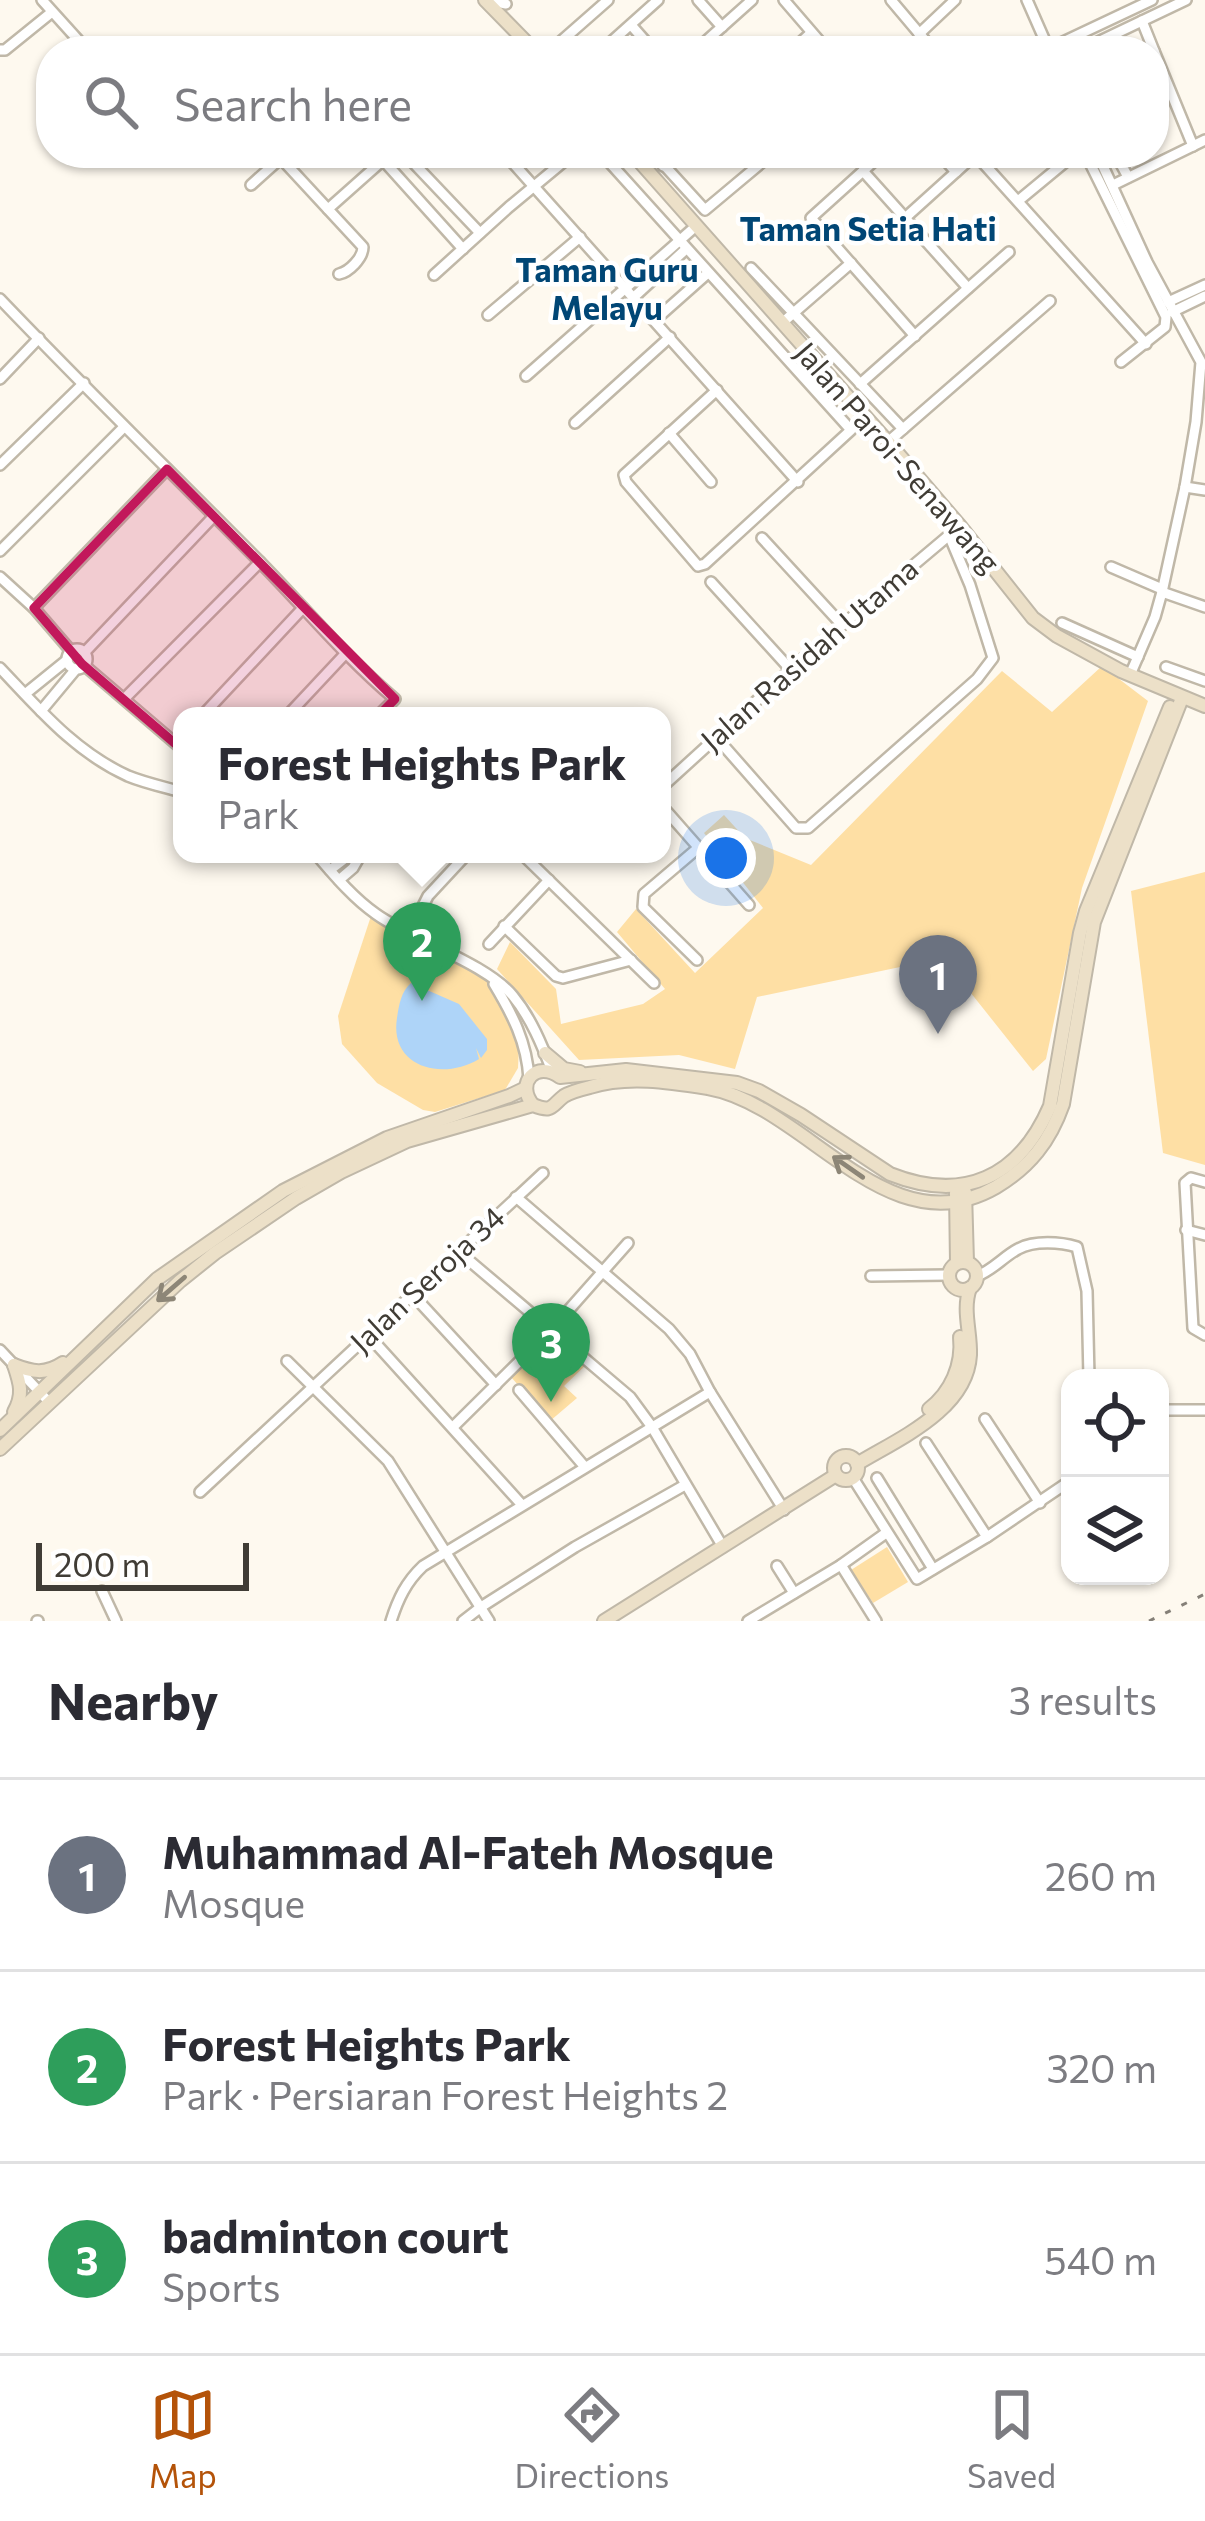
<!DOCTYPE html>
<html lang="en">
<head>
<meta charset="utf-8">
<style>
  body { margin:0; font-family:Commissioner,sans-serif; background:#f7f7f7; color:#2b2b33 }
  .controls { position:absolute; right:36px; bottom:36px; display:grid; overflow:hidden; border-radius:24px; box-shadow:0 3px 9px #0004 }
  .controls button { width:108px; height:108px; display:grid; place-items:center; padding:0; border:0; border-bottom:3px solid #e1e1e2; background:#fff; color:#2b2b33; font:60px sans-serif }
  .scale { position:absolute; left:36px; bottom:30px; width:213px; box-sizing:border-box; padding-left:12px; border:6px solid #403c35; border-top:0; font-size:33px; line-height:42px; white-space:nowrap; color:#403c35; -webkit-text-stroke:9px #fff; paint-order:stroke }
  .you { position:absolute; left:726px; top:858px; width:42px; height:42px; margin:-30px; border:9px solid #fff; border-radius:50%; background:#1a73e8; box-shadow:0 0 0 18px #1a73e833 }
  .badge { display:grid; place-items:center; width:78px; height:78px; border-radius:50%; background:#b45309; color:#fff; font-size:39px; font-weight:700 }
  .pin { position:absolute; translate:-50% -99px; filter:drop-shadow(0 3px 6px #0008) }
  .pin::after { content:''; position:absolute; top:63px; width:42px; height:36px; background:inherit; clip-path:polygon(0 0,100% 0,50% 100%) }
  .popup { position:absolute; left:173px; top:707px; width:498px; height:156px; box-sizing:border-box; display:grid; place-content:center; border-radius:24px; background:#fff; filter:drop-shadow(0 3px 9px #0005); font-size:39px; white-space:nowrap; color:#7c7c81 }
  .popup b { font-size:45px; color:#2b2b33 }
  .popup::after { content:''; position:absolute; left:50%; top:100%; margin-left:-24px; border:24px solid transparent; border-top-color:#fff }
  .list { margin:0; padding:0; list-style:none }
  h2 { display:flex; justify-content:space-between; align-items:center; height:156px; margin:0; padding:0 48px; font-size:51px }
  h2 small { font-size:39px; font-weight:400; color:#7c7c81 }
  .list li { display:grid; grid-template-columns:78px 1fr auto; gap:36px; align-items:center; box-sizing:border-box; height:192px; padding:0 48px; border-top:3px solid #e1e1e2 }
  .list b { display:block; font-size:45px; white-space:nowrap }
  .list p { margin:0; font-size:39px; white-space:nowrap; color:#7c7c81 }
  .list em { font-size:39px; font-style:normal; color:#7c7c81 }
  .icon { flex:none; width:66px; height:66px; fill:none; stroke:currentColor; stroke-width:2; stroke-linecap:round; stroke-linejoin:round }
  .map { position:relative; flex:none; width:1205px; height:1621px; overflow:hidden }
  .search { position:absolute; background:#fff; box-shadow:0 3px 9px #0004; left:36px; right:36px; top:36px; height:132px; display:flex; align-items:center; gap:30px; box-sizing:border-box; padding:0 42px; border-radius:48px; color:#7c7c81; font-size:45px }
  .sheet { height:732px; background:#fff }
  nav { display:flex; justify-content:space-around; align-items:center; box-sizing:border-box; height:168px; border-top:3px solid #e1e1e2; background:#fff; font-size:33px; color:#7c7c81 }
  nav a { display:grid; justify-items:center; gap:6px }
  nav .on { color:#b45309 }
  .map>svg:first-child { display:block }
  .green { fill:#fedfa4 }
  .water { fill:#aed4f8 }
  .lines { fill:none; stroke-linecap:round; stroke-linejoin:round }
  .street-casing { stroke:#c0b8a8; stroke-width:14 }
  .secondary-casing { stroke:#c0b8a8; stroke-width:16 }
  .street { stroke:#fff; stroke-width:9 }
  .secondary { stroke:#ece0c8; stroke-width:12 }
  .rail { stroke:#858078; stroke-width:3; stroke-dasharray:6 12; stroke-linecap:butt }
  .oneway { stroke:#8d8677 }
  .marked { fill:#c2185b; fill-opacity:0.2; stroke:#c2185b; stroke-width:9; stroke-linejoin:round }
  .labels { text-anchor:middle; stroke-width:9; stroke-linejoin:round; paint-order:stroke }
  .street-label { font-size:30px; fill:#403c35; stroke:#fff }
  .neighbourhood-label { font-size:33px; font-weight:bold; fill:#004675; stroke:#fff }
</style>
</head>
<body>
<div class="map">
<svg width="1205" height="1621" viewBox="0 0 1205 1621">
  <rect width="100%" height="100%" fill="#fef9ef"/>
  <g class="green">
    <polygon points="1102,666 1148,701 1082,888 1046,1059 1033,1071 943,958 757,997 735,1069 679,1055 579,1060 497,969 510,942 556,989 561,1024 643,1004 665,989 617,932 636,909 695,973 763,908 704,833 724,815 745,838 811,865 1002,671 1052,712"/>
    <polygon points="1205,872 1205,1165 1163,1153 1131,891"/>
    <polygon points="372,913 488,982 508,1014 519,1046 518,1068 505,1090 435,1112 423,1110 377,1083 342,1044 338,1016"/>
    <polygon points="554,1334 588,1363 564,1386 577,1398 550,1421 511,1377"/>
    <polygon points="887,1547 908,1582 873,1603 851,1570"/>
  </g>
  <path class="water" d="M411 983 459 1004 487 1039V1050L481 1058 476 1048 479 1059C443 1081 389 1068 397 1018 399 1004 401 992 411 983Z"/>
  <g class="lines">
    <defs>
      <g id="street">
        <polyline points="42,0 88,51"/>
        <polyline points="487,0 506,4"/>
        <polyline points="698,0 722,27"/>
        <polyline points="784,0 828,51"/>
        <polyline points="891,0 934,51"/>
        <polyline points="1027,0 1049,50"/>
        <polyline points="1142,21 1154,51"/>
        <polyline points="631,25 654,51"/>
        <polyline points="919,34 955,0"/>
        <polyline points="1048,49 1152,0"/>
        <polyline points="0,50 5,50 52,12"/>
        <polyline points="550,51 608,0"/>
        <polyline points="601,51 658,0"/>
        <polyline points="695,51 752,0"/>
        <polyline points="791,51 811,33"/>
        <polyline points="1079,51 1186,0"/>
        <polyline points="1154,51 1193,146"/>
        <path d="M276 153 363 247C363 258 349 272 339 274"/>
        <polyline points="404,153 480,233"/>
        <polyline points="504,153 798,482"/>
        <polyline points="601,153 851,430 705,564 698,566 626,482 624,475 717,390"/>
        <polyline points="653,153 705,210 773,153"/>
        <polyline points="883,153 811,218 915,336"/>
        <polyline points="939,153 956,172"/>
        <polyline points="1085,153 1166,317 1165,327 1121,362"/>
        <polyline points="1097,153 1147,262 1201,362 1196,422 1185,487 1162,592 1155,617 1130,675"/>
        <polyline points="1115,153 1128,177"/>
        <polyline points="975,154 1146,344"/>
        <polyline points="383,160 463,249"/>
        <polyline points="663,166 677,153"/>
        <polyline points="863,171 968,288"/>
        <polyline points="251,185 281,158"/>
        <polyline points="1113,185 1205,140"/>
        <polyline points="1018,201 1076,153"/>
        <polyline points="328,209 391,153"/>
        <polyline points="905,218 977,153"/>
        <polyline points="751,268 903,429"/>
        <polyline points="434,275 509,207 574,153"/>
        <polyline points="634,297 686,249"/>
        <path d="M0 299C85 388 173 474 259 561 304 607 346 658 395 699L378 716"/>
        <polyline points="1168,302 1205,285"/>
        <polyline points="1172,312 1205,296"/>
        <polyline points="488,315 580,237"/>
        <polyline points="655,320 708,273"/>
        <polyline points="782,323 851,263"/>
        <polyline points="526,376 696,226"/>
        <polyline points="0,379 39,338"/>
        <polyline points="860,384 1009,252"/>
        <polyline points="575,423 670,337"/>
        <polyline points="669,433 711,482"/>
        <polyline points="888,442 1050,301"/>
        <polyline points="0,465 84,383"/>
        <polyline points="1185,487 1205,490"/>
        <polyline points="762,538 842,625"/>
        <polyline points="0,551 123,428"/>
        <polyline points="1111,567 1162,589"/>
        <polyline points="0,577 34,608 71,651"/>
        <polyline points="711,582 791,670"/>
        <polyline points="1162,592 1205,607"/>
        <polyline points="34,608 167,469"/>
        <polyline points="1062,623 1138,657"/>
        <circle cx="77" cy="659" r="10"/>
        <polyline points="85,652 214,516"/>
        <polyline points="85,666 182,749"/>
        <polyline points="1166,667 1205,681"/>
        <path d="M0 668C39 709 75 752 128 776 145 783 164 787 182 792"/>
        <polyline points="25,694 67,660"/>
        <polyline points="125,698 260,562"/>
        <polyline points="41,711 76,669"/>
        <polyline points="202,716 303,608"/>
        <polyline points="287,716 346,653"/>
        <polyline points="716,737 796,828 808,828 977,679 993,658 970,585 949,535"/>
        <polyline points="662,787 808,654 960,526"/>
        <polyline points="662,806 749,905"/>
        <path d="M316 854C334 875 353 898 376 914 412 940 486 963 513 996 531 1018 542 1045 552 1071"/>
        <polyline points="522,854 654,983"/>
        <polyline points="330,870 351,854"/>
        <polyline points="339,880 353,868 361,854"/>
        <polyline points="421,910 428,896 467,854"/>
        <polyline points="504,926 556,976 563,978 631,960"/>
        <polyline points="489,944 549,880"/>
        <polyline points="697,960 643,907 644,894 698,848"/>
        <path d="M494 984C512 1014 527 1042 529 1079"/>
        <polyline points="1205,1182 1191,1178 1185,1183 1193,1328 1205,1335"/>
        <polyline points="516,1197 669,1329 690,1354 710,1392 784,1510"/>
        <polyline points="1186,1230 1205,1235"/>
        <polyline points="459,1252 630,1397 652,1427 723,1547"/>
        <polyline points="871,1276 948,1275"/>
        <path d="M977 1276C993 1270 1003 1257 1018 1249 1034 1240 1061 1242 1077 1247L1087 1291 1089 1378"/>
        <polyline points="413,1295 496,1385"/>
        <polyline points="369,1336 522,1505"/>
        <polyline points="0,1350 49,1402"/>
        <polyline points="287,1361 388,1461 489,1621"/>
        <polyline points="519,1390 584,1466"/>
        <polyline points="1160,1410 1205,1410"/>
        <polyline points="985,1419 1040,1503"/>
        <polyline points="453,1427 551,1330 628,1243"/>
        <polyline points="926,1443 987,1537"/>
        <polyline points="853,1478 917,1579 987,1537 1064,1485 1070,1486"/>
        <polyline points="877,1478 933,1569"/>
        <polyline points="200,1492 543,1173"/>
        <polyline points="841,1565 876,1621"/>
        <polyline points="777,1566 794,1593"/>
        <polyline points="102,1591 116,1621"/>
        <polyline points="37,1621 38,1621"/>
        <path d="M391 1621C398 1599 406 1582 423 1566L710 1392"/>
        <polyline points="463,1621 481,1607 575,1547 685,1485"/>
        <polyline points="748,1621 841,1565 886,1533"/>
      </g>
      <g id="secondary">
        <polyline points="485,0 535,51"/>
        <polyline points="632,153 888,442 960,526 1033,618 1057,636 1121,671 1205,706"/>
        <polyline points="545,1053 564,1069 580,1072"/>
        <path d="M533 1105C515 1083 536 1060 560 1077L626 1070 737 1083 759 1091 801 1115 890 1174C963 1203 1019 1178 1050 1106L1080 933 1086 911 1170 707"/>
        <polyline points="965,1192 967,1262"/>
        <polyline points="956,1193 957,1263"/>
        <circle cx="963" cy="1276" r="14"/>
        <path d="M14 1365C32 1372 45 1375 63 1363"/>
        <path d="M14 1365C20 1383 24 1394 14 1412"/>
        <path d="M929 1409C951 1392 963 1365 960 1337"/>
        <polyline points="0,1430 157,1279 283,1191 387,1138 509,1096 526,1088"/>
        <path d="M0 1449 180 1281 215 1253 296 1198 341 1172 407 1141 533 1105C553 1113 551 1106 564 1096 570 1092 582 1089 590 1087 627 1075 670 1082 708 1088 806 1105 887 1250 996 1187 1030 1167 1050 1141 1063 1104L1094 922 1182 698"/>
        <circle cx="846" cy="1468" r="12"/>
        <path d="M857 1464C898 1439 967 1410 970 1355 971 1332 962 1310 970 1288"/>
        <polyline points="604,1621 836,1475"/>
      </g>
    </defs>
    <use href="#street" class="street-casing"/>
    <use href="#secondary" class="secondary-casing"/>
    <use href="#street" class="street"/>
    <use href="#secondary" class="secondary"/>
    <polyline class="rail" points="1149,1621 1205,1594"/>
  </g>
  <defs><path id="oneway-shaft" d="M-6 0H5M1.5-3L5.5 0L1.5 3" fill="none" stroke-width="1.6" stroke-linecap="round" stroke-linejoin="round" transform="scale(3)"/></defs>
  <g class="oneway">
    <use href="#oneway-shaft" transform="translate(848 1167) rotate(-145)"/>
    <use href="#oneway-shaft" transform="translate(171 1289) rotate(139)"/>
  </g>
  <path class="marked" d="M167 469 395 699 289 807 213 776 82 664 34 608Z"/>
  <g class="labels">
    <g class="street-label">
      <text transform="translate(897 458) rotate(49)" y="10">Jalan Paroi-Senawang</text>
      <text transform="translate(810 655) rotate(-41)" y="10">Jalan Rasidah Utama</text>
      <text transform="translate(428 1280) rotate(-43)" y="10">Jalan Seroja 34</text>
    </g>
    <g class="neighbourhood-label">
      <text x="868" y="241">Taman Setia Hati</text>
      <text x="607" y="282">Taman Guru<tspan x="607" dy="38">Melayu</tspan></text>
    </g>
  </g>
</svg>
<div class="controls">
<button><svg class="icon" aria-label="locate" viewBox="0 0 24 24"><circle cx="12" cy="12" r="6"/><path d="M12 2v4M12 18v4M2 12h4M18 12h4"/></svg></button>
<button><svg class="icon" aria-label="layers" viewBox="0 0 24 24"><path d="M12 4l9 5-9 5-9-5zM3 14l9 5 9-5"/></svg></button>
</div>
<div class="scale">200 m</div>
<div class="you"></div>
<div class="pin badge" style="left:938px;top:1034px;background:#6b7280">1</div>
<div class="pin badge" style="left:422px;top:1001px;background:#2e9e5b">2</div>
<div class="popup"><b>Forest Heights Park</b>Park</div>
<div class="pin badge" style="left:551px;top:1402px;background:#2e9e5b">3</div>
<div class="search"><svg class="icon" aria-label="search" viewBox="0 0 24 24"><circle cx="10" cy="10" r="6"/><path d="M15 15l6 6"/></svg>Search here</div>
</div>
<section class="sheet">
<h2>Nearby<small>3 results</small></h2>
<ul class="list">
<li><span class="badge" style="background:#6b7280">1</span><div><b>Muhammad Al-Fateh Mosque</b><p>Mosque</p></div><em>260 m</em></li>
<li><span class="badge" style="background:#2e9e5b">2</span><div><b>Forest Heights Park</b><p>Park · Persiaran Forest Heights 2</p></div><em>320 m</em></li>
<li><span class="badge" style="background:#2e9e5b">3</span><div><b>badminton court</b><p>Sports</p></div><em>540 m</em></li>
</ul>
</section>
<nav>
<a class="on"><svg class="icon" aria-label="map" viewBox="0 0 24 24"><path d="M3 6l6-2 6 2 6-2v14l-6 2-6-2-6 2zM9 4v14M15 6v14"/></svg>Map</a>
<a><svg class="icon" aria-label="directions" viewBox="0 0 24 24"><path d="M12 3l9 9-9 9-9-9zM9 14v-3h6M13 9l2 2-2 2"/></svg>Directions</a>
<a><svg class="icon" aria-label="saved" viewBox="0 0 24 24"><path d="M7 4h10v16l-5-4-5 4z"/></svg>Saved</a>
</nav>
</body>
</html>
